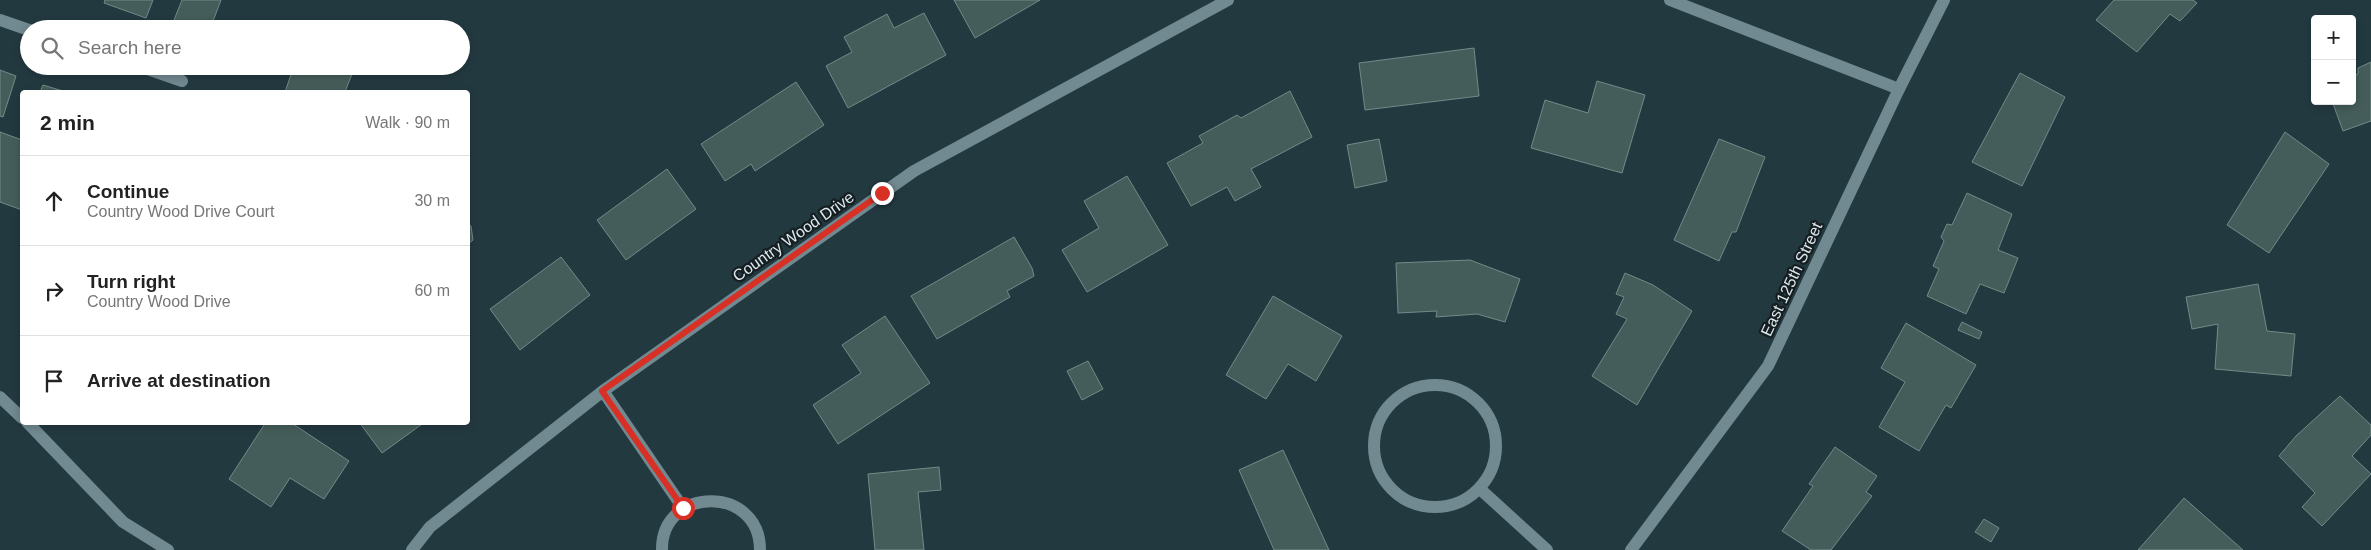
<!DOCTYPE html>
<html lang="en">
<head>
<meta charset="utf-8">
<style>
  body { margin:0; font-family:Arial,sans-serif; background:#f2f2f2; color:#222 }
  .controls { position:absolute; right:15px; top:15px; display:grid; overflow:hidden; border-radius:5px; box-shadow:0 2px 8px #0003 }
  .controls button { width:45px; height:45px; display:grid; place-items:center; padding:0; border:0; border-bottom:1px solid #e0e0e0; background:#fff; color:#222; font:25px sans-serif }
  .stop { position:absolute; width:15px; height:15px; margin:-11px; border:4px solid #d93025; border-radius:50%; background:#fff }
  .stop.end { background:#d93025; border-color:#fff; box-shadow:0 1px 5px #0008 }
  .list { margin:0; padding:0; list-style:none }
  h2 { display:flex; justify-content:space-between; align-items:center; height:65px; margin:0; padding:0 20px; font-size:21px }
  h2 small { font-size:16px; font-weight:400; color:#767676 }
  .list li { display:grid; grid-template-columns:32px 1fr auto; gap:15px; align-items:center; box-sizing:border-box; height:90px; padding:0 20px; border-top:1px solid #e0e0e0 }
  .list b { display:block; font-size:19px; white-space:nowrap }
  .list p { margin:0; font-size:16px; white-space:nowrap; color:#767676 }
  .list em { font-size:16px; font-style:normal; color:#767676 }
  .icon { flex:none; width:28px; height:28px; fill:none; stroke:currentColor; stroke-width:2; stroke-linecap:round; stroke-linejoin:round }
  .map { position:relative; flex:none; width:2371px; height:550px; overflow:hidden }
  .search { position:absolute; background:#fff; box-shadow:0 2px 8px #0003; left:20px; top:20px; width:450px; height:55px; display:flex; align-items:center; gap:12px; box-sizing:border-box; padding:0 18px; border-radius:28px; color:#767676; font-size:19px }
  .panel { position:absolute; background:#fff; box-shadow:0 2px 8px #0003; left:20px; top:90px; width:450px; height:335px; border-radius:5px }
  .map>svg:first-child { display:block }
  .building { fill:#455d5a; stroke:#728b88 }
  .lines { fill:none; stroke-linecap:round; stroke-linejoin:round }
  .minor { stroke:#718991; stroke-width:12 }
  .route { stroke:#d93025; stroke-width:6 }
  .labels { text-anchor:middle; stroke-width:4.5; stroke-linejoin:round; paint-order:stroke }
  .street-label { font-size:16px; fill:#dce8ed; stroke:#151e21 }
</style>
</head>
<body>
<div class="map">
<svg width="2371" height="550" viewBox="0 0 2371 550">
  <rect width="100%" height="100%" fill="#233940"/>
  <g class="building">
    <polygon points="105,0 153,0 146,18 104,3"/>
    <polygon points="182,0 221,0 210,29 182,29 172,25"/>
    <polygon points="954,0 1040,0 975,38"/>
    <polygon points="2114,0 2193,0 2197,3 2180,21 2170,14 2137,52 2096,20"/>
    <polygon points="924,13 946,55 848,108 826,66 852,52 844,37 887,14 894,28"/>
    <polygon points="1474,48 1479,96 1365,110 1359,63"/>
    <polygon points="2371,62 2371,121 2343,131 2332,101 2352,101 2352,76 2358,74 2358,68"/>
    <polygon points="294,66 355,66 345,92 285,92"/>
    <polygon points="0,70 16,76 3,117 0,116"/>
    <polygon points="2020,73 2065,97 2022,186 1972,162"/>
    <polygon points="1597,81 1645,95 1622,173 1531,148 1545,100 1588,113"/>
    <polygon points="796,82 824,125 755,171 751,164 725,181 701,144"/>
    <polygon points="43,85 66,92 40,92"/>
    <polygon points="1290,91 1312,137 1251,169 1261,187 1235,201 1227,187 1191,206 1167,163 1203,143 1199,136 1237,115 1241,118"/>
    <polygon points="0,132 22,140 22,210 0,202"/>
    <polygon points="2285,132 2329,164 2269,253 2227,225"/>
    <polygon points="1379,139 1387,181 1355,188 1347,145"/>
    <polygon points="1719,139 1765,157 1736,232 1732,232 1719,261 1674,240"/>
    <polygon points="667,169 696,209 626,260 597,220"/>
    <polygon points="1127,176 1168,245 1087,292 1062,250 1099,228 1084,201"/>
    <polygon points="1967,193 2012,214 1998,250 2018,258 2004,293 1980,284 1966,314 1927,296 1939,269 1933,266 1944,241 1941,237 1947,224 1952,225"/>
    <polygon points="468,224 471,226 473,240 468,244"/>
    <polygon points="1014,237 1032,268 1034,276 1007,291 1010,297 937,339 911,296"/>
    <polygon points="561,257 590,295 520,350 490,309"/>
    <polygon points="1470,260 1520,279 1505,322 1477,314 1436,317 1437,311 1398,313 1396,263"/>
    <polygon points="1625,273 1653,285 1692,311 1637,405 1592,376 1627,319 1616,314 1624,297 1616,294"/>
    <polygon points="2258,284 2267,331 2295,334 2291,376 2215,369 2218,324 2192,329 2186,297"/>
    <polygon points="1273,296 1342,336 1316,381 1288,364 1266,399 1226,375"/>
    <polygon points="885,316 930,383 838,444 813,405 861,373 842,345"/>
    <polygon points="1962,322 1982,332 1979,339 1958,330"/>
    <polygon points="1906,323 1976,365 1951,408 1946,405 1919,451 1879,427 1905,382 1881,368"/>
    <polygon points="1088,361 1103,389 1082,400 1067,371"/>
    <polygon points="2340,396 2371,425 2371,435 2352,456 2371,474 2322,526 2302,507 2315,493 2279,456 2296,436"/>
    <polygon points="266,422 290,422 349,461 324,499 290,478 271,507 229,479"/>
    <polygon points="359,422 425,422 382,453"/>
    <polygon points="1835,447 1877,476 1866,492 1872,496 1831,550 1811,550 1782,531 1813,486 1809,484"/>
    <polygon points="1283,450 1329,550 1274,550 1239,470"/>
    <polygon points="939,467 941,490 918,492 924,550 875,550 868,474"/>
    <polygon points="2184,498 2243,550 2138,550"/>
    <polygon points="1984,519 1999,528 1991,542 1975,532"/>
  </g>
  <g class="lines">
    <g class="minor">
      <polyline points="1670,0 1899,89"/>
      <polyline points="0,20 29,30"/>
      <polyline points="139,66 182,81"/>
      <circle cx="1435" cy="446" r="61"/>
      <polyline points="603,391 683,508"/>
      <polyline points="0,397 22,418"/>
      <polyline points="27,422 123,522 168,550"/>
      <polyline points="1480,489 1547,550"/>
      <polyline points="412,550 430,527 603,391 914,171 1228,0"/>
      <path d="M662 550C661 486 760 484 760 550"/>
      <polyline points="1631,550 1768,366 1899,89 1944,0"/>
    </g>
  </g>
  <g class="lines">
    <polyline class="route" points="683,508 602,391 882,193"/>
  </g>
  <g class="labels">
    <g class="street-label">
      <text transform="translate(793 236) rotate(-35)" y="6">Country Wood Drive</text>
      <text transform="translate(1791 279) rotate(-65)" y="6">East 125th Street</text>
    </g>
  </g>
</svg>
<div class="controls">
<button>+</button>
<button>−</button>
</div>
<div class="stop" style="left:683px;top:508px"></div>
<div class="stop end" style="left:882px;top:193px"></div>
<div class="search"><svg class="icon" aria-label="search" viewBox="0 0 24 24"><circle cx="10" cy="10" r="6"/><path d="M15 15l6 6"/></svg>Search here</div>
<section class="panel">
<h2>2 min<small>Walk · 90 m</small></h2>
<ul class="list">
<li><svg class="icon" aria-label="ahead" viewBox="0 0 24 24"><path d="M12 20V5M6 11l6-6 6 6"/></svg><div><b>Continue</b><p>Country Wood Drive Court</p></div><em>30 m</em></li>
<li><svg class="icon" aria-label="right" viewBox="0 0 24 24"><path d="M7 20v-9h11M14 6l5 5-5 5"/></svg><div><b>Turn right</b><p>Country Wood Drive</p></div><em>60 m</em></li>
<li><svg class="icon" aria-label="arrive" viewBox="0 0 24 24"><path d="M6 21V4h12l-3 4 3 4H6"/></svg><div><b>Arrive at destination</b></div></li>
</ul>
</section>
</div>
</body>
</html>
